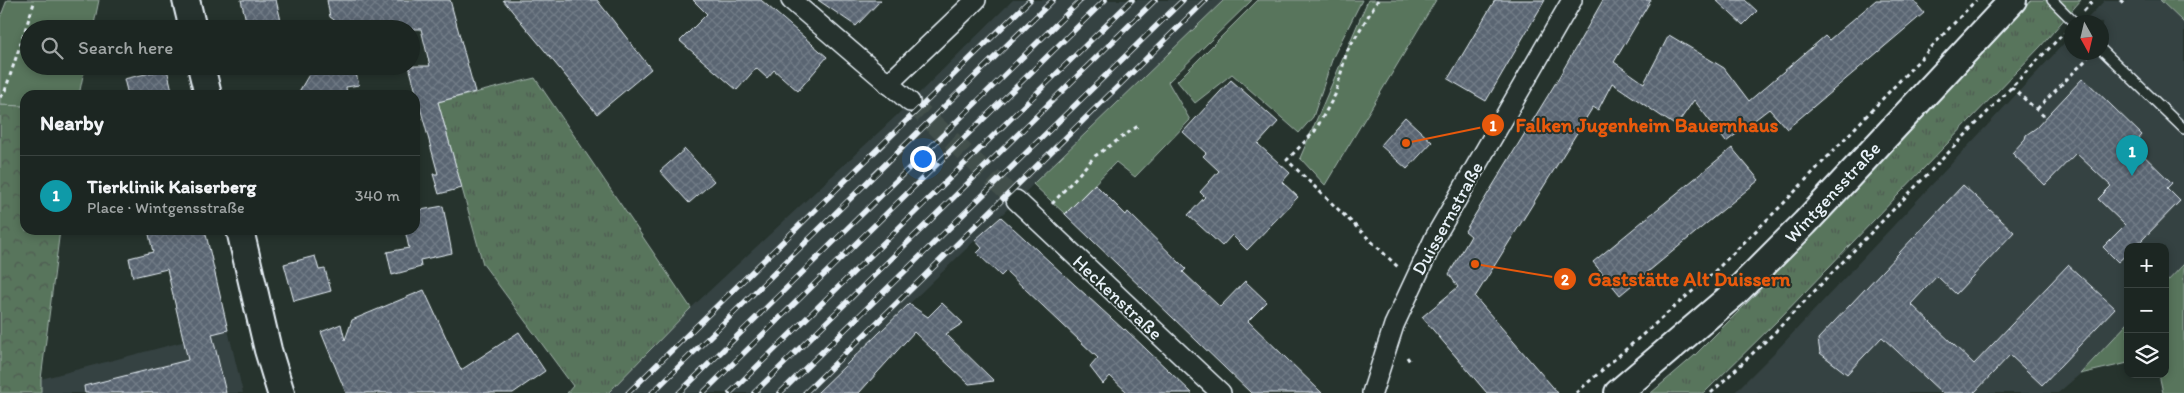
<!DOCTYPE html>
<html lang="en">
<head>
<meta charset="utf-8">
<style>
  body { margin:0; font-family:Itim,sans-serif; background:#252e2a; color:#f1f3f6 }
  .controls { position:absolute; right:15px; bottom:15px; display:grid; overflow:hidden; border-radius:10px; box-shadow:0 2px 8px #0003 }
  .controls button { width:45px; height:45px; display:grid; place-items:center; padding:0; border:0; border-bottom:1px solid #3a4340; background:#1c2622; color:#f1f3f6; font:25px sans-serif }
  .compass { position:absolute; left:2064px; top:15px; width:45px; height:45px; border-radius:50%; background:#1c2622; box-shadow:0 2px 8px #0003; rotate:172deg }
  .you { position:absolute; left:922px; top:158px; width:18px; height:18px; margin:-12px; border:4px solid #fff; border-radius:50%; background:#1a73e8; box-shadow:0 0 0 8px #1a73e833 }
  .badge { display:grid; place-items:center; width:32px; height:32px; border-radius:50%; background:#ea580c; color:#fff; font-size:16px; font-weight:700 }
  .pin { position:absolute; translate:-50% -41px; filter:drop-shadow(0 1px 2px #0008) }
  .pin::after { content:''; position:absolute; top:26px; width:18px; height:15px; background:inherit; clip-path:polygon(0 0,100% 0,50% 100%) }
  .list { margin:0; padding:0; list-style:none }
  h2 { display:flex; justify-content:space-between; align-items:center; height:65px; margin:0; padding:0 20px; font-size:21px }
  h2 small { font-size:16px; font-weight:400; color:#a0a5a5 }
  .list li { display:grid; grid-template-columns:32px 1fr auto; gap:15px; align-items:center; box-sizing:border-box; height:80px; padding:0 20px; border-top:1px solid #3a4340 }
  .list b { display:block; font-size:19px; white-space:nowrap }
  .list p { margin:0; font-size:16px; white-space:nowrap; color:#a0a5a5 }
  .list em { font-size:16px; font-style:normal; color:#a0a5a5 }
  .icon { flex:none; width:28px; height:28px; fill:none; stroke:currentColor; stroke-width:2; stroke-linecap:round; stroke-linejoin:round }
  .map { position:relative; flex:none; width:2184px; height:393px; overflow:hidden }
  .search { position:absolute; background:#1c2622; box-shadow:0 2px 8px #0003; left:20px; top:20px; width:400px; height:55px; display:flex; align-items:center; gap:12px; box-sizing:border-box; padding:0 18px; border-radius:28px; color:#a0a5a5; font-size:19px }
  .panel { position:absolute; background:#1c2622; box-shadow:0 2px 8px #0003; left:20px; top:90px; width:400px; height:145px; border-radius:15px }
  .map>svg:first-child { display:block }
  .built { fill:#364242 }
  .grass { fill:url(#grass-tufts); stroke:#a0b2aa }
  .forest { fill:url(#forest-crowns); stroke:#a0b2aa }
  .green { fill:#58745b; stroke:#a0b2aa }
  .building { fill:url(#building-cross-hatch); stroke:#e8f1f8 }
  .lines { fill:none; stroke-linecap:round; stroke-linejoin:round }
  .minor-tunnel { stroke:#43504b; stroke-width:19; stroke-dasharray:19 9; stroke-linecap:butt }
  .service-casing { stroke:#e8f1f8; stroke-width:12 }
  .minor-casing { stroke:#e8f1f8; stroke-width:22 }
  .secondary-casing { stroke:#e8f1f8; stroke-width:30 }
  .path { stroke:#e8f1f8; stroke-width:3; stroke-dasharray:4 4; stroke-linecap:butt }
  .service { stroke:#26332d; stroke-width:9 }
  .minor { stroke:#26332d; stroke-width:19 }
  .secondary { stroke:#26332d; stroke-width:26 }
  .rail-casing { stroke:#e8f1f8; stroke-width:5.5 }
  .rail { stroke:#26332d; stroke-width:4; stroke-dasharray:11; stroke-linecap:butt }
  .labels { text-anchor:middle; stroke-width:4; stroke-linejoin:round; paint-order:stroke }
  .street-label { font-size:19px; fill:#e8f1f8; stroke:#26332d }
  .leader { fill:none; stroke:#e8590c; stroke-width:2 }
  .callout-dot { fill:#e8590c; stroke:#26332d; stroke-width:2 }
  .mark-label { font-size:15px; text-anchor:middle; font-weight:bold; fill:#fff }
  .callout-label { font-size:20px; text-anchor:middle; font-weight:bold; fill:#e8590c; stroke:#26332d; stroke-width:4; stroke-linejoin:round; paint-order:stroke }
</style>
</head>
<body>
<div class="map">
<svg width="2184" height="393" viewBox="0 0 2184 393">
  <defs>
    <pattern id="grass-tufts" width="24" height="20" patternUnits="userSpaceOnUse" patternTransform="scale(1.25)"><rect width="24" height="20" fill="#58745b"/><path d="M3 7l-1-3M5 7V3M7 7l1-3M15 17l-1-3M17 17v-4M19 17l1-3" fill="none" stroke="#4e5c52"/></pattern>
    <pattern id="forest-crowns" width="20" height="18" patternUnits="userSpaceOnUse" patternTransform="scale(1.25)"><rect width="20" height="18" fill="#58745b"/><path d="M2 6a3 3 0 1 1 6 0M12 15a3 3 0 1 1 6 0" fill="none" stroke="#4e5c52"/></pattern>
    <pattern id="building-cross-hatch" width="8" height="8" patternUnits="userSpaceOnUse" patternTransform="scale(1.25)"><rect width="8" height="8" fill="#5a6572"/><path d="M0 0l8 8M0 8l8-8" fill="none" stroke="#727c87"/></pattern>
  </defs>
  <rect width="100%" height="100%" fill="#26332d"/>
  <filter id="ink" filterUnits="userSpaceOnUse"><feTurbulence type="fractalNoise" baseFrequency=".02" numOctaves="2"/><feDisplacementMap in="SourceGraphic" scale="10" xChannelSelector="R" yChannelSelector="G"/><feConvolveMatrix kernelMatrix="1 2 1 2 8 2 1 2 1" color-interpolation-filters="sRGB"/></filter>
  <g filter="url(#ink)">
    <g class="built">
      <polygon points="1013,0 1224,0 817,393 608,393 691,308 895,117"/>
      <polygon points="2105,0 2160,0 2184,23 2184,264 2165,284 2165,247 2128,247 2128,323 2080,374 2058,393 1734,393 1779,348 2071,36 2072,52 2102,52 2102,22 2084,22"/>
      <polygon points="228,330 243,393 41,393 41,379"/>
    </g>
    <g class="grass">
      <polygon points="2031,0 2081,0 2041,46 1780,318 1704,393 1651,393 1694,356 1754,296"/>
      <polygon points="535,78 691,308 608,393 567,393 573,386 483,264 438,102"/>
    </g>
    <polygon class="forest" points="0,105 25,106 25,230 60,230 41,379 41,393 0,393"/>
    <g class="green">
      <polygon points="7,0 99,0 93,29 29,29 29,66 85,66 79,95 25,95 25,106 0,105 0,18"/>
      <polygon points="1224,0 1252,0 1168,82 1190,120 1135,177 1116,162 1065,214 1033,184"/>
      <polygon points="1258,0 1362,0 1333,57 1313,117 1299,133 1232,74 1195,103 1177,81"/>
      <polygon points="1368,0 1436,0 1325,185 1300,158"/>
      <polygon points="2160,0 2184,0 2184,23"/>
      <polygon points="2184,264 2184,393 2163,393 2159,374 2165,374 2165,284"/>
      <polygon points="2128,323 2128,363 2080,374"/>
    </g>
    <g class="building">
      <polygon points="241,0 276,0 283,29 248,29"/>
      <polygon points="327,0 450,0 475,92 438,102 462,188 439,194 433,174 438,174 409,66 430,66 421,29 347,29 330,17"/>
      <polygon points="503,0 597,0 651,69 597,114"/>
      <polygon points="693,0 761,0 827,57 798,91 774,70 767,78 756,68 737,90 680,41 707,14"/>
      <polygon points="818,0 881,0 856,26"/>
      <polygon points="1495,0 1545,0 1486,101 1448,79"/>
      <polygon points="1603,0 1651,0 1614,62 1644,83 1669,35 1724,68 1749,101 1825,36 1829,40 1876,0 1913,0 1924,13 1787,129 1769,109 1726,142 1694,100 1676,126 1612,83 1598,110 1593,107 1475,297 1558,393 1487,393 1422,317 1458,287 1449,274 1471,236 1465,231 1555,84"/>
      <polygon points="1716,0 1745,0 1757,11 1743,25"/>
      <polygon points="314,66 354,66 359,85 346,87 347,95 297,95"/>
      <polygon points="167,69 173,95 128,95 124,79"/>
      <polygon points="2083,78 2142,135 2133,145 2172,183 2167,188 2180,201 2142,240 2134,247 2128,247 2128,253 2118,262 2103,247 2125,225 2098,199 2111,186 2076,153 2045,185 2012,153 2025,139 2026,135 2036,128"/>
      <polygon points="1231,80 1278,122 1258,144 1290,173 1282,182 1298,197 1247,250 1232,235 1222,246 1188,215 1205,197 1200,192 1219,171 1203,156 1206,153 1183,132"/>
      <polygon points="1405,117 1432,142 1407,169 1380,145"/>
      <polygon points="1732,148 1759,180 1620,295 1593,262"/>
      <polygon points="685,149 714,181 689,203 660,171"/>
      <polygon points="1095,184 1126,215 1128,212 1186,269 1183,272 1220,307 1245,281 1267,302 1248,321 1322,393 1251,393 1065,214"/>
      <polygon points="1963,185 2014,232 1956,294 1937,276 1911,304 1974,364 2068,265 2115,308 2042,385 2010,355 1974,393 1942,393 1882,337 1847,374 1820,353 1818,339"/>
      <polygon points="443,206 452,253 420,260 421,267 392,275 387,252 409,248 405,230 415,230 415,211"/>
      <polygon points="1001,217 1124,330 1125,329 1192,393 1128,393 1110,376 1103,384 1090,367 1098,358 1006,271 1001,276 977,253 982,248 975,240"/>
      <polygon points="148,230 205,230 228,330 212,334 226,393 85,393 84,386 188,360 167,269 133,277 129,258 153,252"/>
      <polygon points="315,256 319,270 325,269 331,291 294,301 284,264"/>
      <polygon points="424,290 461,370 519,332 545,371 513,393 346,393 321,332 341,324 345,340 352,320"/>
      <polygon points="942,303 963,323 946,334 994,381 969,384 914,332 859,393 817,393 909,304 928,317"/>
    </g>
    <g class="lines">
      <polyline class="minor-tunnel" points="910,102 1016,200"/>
      <defs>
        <g id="service">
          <polyline points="2052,0 2074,22"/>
          <polyline points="2102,50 2184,129"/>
        </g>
        <g id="minor">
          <polyline points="791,0 910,102"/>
          <polyline points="888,84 976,0"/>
          <polyline points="1016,200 1221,393"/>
          <polyline points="1372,393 1394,325 1435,237 1572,0"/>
        </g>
        <g id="secondary">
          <polyline points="186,0 193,29"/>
          <polyline points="201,66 208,95"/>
          <polyline points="240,230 268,350 281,393"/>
          <polyline points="1618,393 1735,293 1805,223 2013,0"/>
        </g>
      </defs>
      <use href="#service" class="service-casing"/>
      <use href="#minor" class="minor-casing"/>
      <use href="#secondary" class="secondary-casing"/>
      <g class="path">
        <polyline points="1378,0 1347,51 1335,95 1315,131 1287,160 1398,267"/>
        <polyline points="2120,0 2125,4"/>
        <polyline points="2084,11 2094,0"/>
        <polyline points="2011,87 2046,118"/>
        <polyline points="0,97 4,94 35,0"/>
        <polyline points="2037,109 2088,58"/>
        <polyline points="1052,204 1095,156 1138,126"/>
        <polyline points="1407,357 1411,363"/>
        <polyline points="1576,393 1712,274 1783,204 1976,0"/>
        <polyline points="1711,393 1775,332 2064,33"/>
      </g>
      <use href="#service" class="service"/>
      <use href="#minor" class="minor"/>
      <use href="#secondary" class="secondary"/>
      <defs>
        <g id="rail">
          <polyline points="628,393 1030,0"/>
          <polyline points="652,393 1053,0"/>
          <polyline points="679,393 1081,0"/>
          <polyline points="703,393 1105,0"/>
          <polyline points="730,393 1132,0"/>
          <polyline points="754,393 1155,0"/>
          <polyline points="780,393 1183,0"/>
          <polyline points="805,393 1206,0"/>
        </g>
      </defs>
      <use href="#rail" class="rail-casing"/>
      <use href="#rail" class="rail"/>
    </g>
  </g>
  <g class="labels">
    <g class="street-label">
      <text transform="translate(1832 192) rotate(-47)" y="7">Wintgensstraße</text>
      <text transform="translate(1447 218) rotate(-61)" y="7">Duissernstraße</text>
      <text transform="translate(1118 297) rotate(43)" y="7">Heckenstraße</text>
    </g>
  </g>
  <path class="leader" d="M1406 143L1493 125M1475 264L1565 279"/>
  <g class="callout-dot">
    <circle cx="1406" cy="143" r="5"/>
    <circle cx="1475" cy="264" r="5"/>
    <circle cx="1493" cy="125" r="12"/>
    <circle cx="1565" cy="279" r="12"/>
  </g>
  <g class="mark-label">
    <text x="1493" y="131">1</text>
    <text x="1565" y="285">2</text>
  </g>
  <g class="callout-label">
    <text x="1647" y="132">Falken Jugenheim Bauernhaus</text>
    <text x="1689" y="286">Gaststätte Alt Duissern</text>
  </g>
</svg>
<div class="controls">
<button>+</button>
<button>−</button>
<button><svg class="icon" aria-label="layers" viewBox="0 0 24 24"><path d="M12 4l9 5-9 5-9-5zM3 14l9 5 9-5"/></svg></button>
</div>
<svg class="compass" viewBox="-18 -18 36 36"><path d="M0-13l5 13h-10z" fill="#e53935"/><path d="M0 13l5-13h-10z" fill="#a0a5a5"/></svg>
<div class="you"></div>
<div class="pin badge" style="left:2132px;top:176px;background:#0f9aa8">1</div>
<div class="search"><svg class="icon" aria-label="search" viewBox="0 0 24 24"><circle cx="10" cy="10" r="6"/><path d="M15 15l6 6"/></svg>Search here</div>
<section class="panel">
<h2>Nearby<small></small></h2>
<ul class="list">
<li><span class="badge" style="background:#0f9aa8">1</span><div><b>Tierklinik Kaiserberg</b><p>Place · Wintgensstraße</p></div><em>340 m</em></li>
</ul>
</section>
</div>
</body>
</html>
